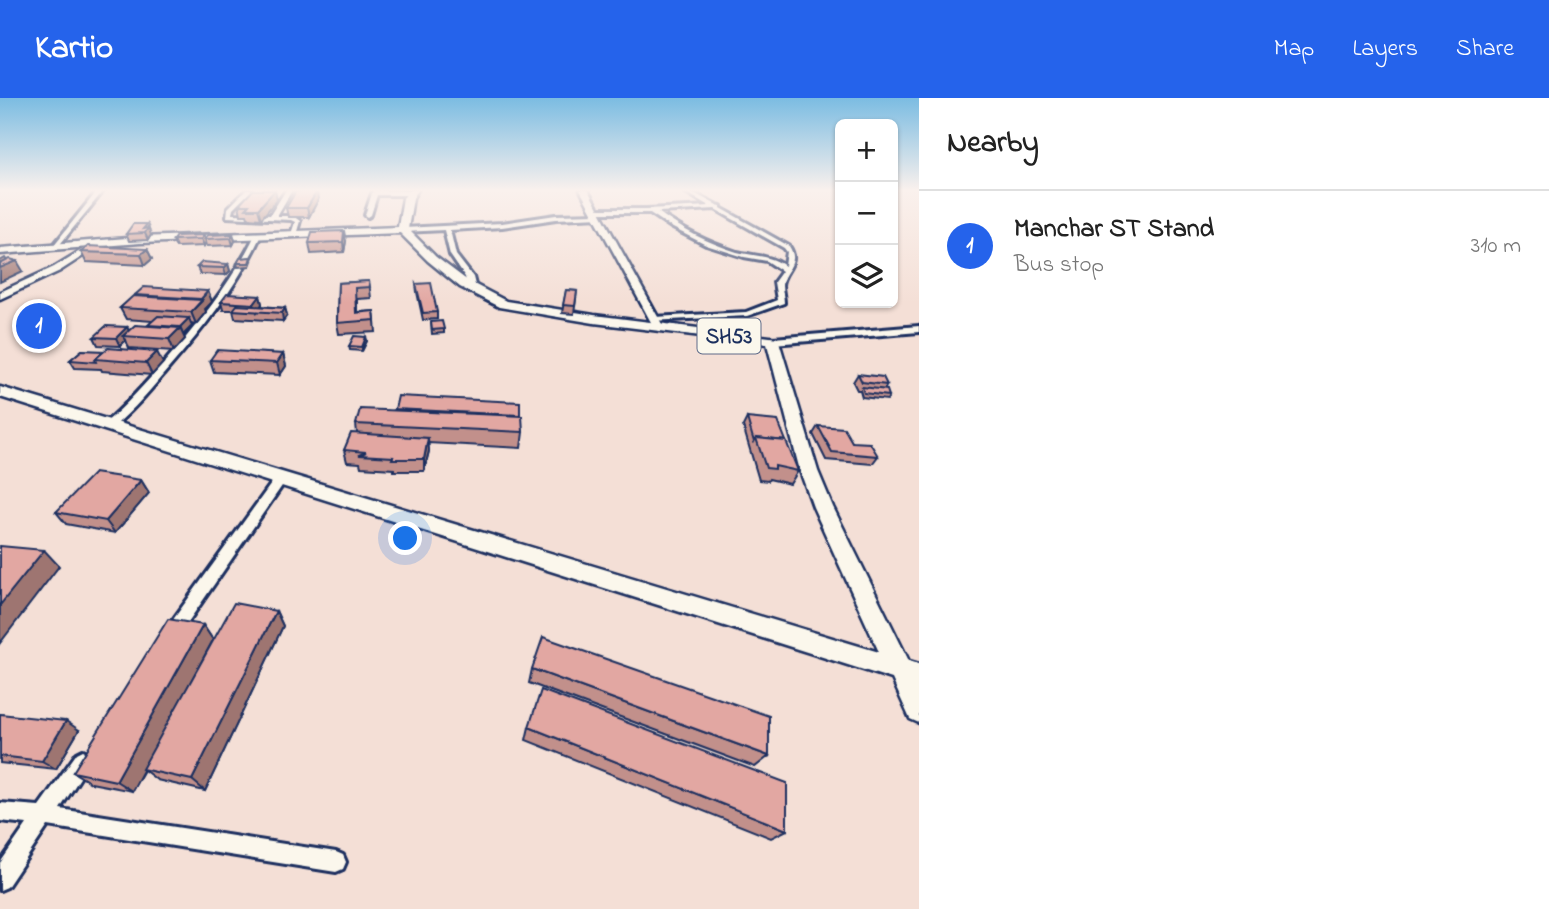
<!DOCTYPE html>
<html lang="en">
<head>
<meta charset="utf-8">
<style>
  body { margin:0; font-family:"Indie Flower",sans-serif; background:#f6f6f6; color:#222 }
  .controls { position:absolute; right:21px; top:21px; display:grid; overflow:hidden; border-radius:10px; box-shadow:0 2px 5px #0004 }
  .controls button { width:63px; height:63px; display:grid; place-items:center; padding:0; border:0; border-bottom:2px solid #e0e0e0; background:#fff; color:#222; font:35px sans-serif }
  .you { position:absolute; left:406px; top:441px; width:24px; height:24px; margin:-18px; border:5px solid #fff; border-radius:50%; background:#1a73e8; box-shadow:0 0 0 10px #1a73e833 }
  .badge { display:grid; place-items:center; width:46px; height:46px; border-radius:50%; background:#2563eb; color:#fff; font-size:23px; font-weight:700 }
  .pin { position:absolute; translate:-50% -50%; border:4px solid #fff; box-shadow:0 2px 7px #0006 }
  .list { margin:0; padding:0; list-style:none }
  h2 { display:flex; justify-content:space-between; align-items:center; height:91px; margin:0; padding:0 28px; font-size:30px }
  h2 small { font-size:23px; font-weight:400; color:#767676 }
  .list li { display:grid; grid-template-columns:46px 1fr auto; gap:21px; align-items:center; box-sizing:border-box; height:112px; padding:0 28px; border-top:2px solid #e0e0e0 }
  .list b { display:block; font-size:26px; white-space:nowrap }
  .list p { margin:0; font-size:23px; white-space:nowrap; color:#767676 }
  .list em { font-size:23px; font-style:normal; color:#767676 }
  .icon { flex:none; width:38px; height:38px; fill:none; stroke:currentColor; stroke-width:2; stroke-linecap:round; stroke-linejoin:round }
  .map { position:relative; flex:none; width:919px; height:811px; overflow:hidden }
  header { display:flex; align-items:center; gap:42px; box-sizing:border-box; height:98px; padding:0 35px; background:#2563eb; color:#fff }
  header strong { font-size:33px }
  nav { display:flex; gap:38px; margin-inline-start:auto; font-size:24px }
  main { display:flex }
  aside { flex:1; background:#fff }
  .map>svg:first-child { display:block }
  .lines { fill:none; stroke-linecap:round; stroke-linejoin:round }
  .street-casing { stroke:#1b2f5e; stroke-width:6 }
  .secondary-casing { stroke:#1b2f5e; stroke-width:5 }
  .primary-casing { stroke:#1b2f5e; stroke-width:5 }
  .street { fill:#fbf7ec; fill-rule:evenodd }
  .secondary { fill:#fbf7ec; fill-rule:evenodd }
  .primary { fill:#fbf7ec; fill-rule:evenodd }
  .wall { fill:#c2908b; stroke:#1b2f5e; stroke-width:2 }
  .shaded-wall { fill:#9e7571; stroke:#1b2f5e; stroke-width:2 }
  .building { fill:#e2a7a2; stroke:#1b2f5e; stroke-width:2 }
  .labels { text-anchor:middle; stroke-width:5; stroke-linejoin:round; paint-order:stroke }
  .shield { fill:#fbf7ec; stroke:#5e6b89; stroke-width:2 }
  .shield-label { font-size:21px; font-weight:bold; fill:#1b2f5e }
</style>
</head>
<body>
<header>
<strong>Kartio</strong>
<nav><a>Map</a><a>Layers</a><a>Share</a></nav>
</header>
<main>
<div class="map">
<svg width="919" height="811" viewBox="0 0 919 811">
  <rect width="100%" height="100%" fill="#f4dfd6"/>
  <filter id="ink" filterUnits="userSpaceOnUse"><feTurbulence type="fractalNoise" baseFrequency=".0143" numOctaves="2"/><feDisplacementMap in="SourceGraphic" scale="14" xChannelSelector="R" yChannelSelector="G"/><feConvolveMatrix kernelMatrix="1 2 1 2 8 2 1 2 1" color-interpolation-filters="sRGB"/></filter>
  <g filter="url(#ink)">
    <g class="lines">
      <defs>
        <g id="street">
          <polygon points="98,92 104,92 57,150 53,150 53,148"/>
          <polygon points="246,92 252,92 233,111 232,116 270,117 286,92 292,92 277,118 293,118 300,123 296,137 291,136 295,124 291,122 227,119 228,110"/>
          <polygon points="373,92 411,93 414,95 411,97 377,97 371,117 368,119 365,117"/>
          <path d="M682 92H688L717 107 721 108V110L789 148C801 166 783 172 782 187 782 193 784 199 784 205L747 218 651 223 650 221 654 219 746 214 777 202 774 184 782 173 767 163 744 159 706 147 671 129 650 115H595L592 113 595 111H646L709 108ZM715 111 784 150 787 154 785 168C770 157 754 158 737 154 709 145 682 132 658 114Z"/>
          <polygon points="598,116 600,119 556,121 502,129 450,132 456,157 473,179 476,191 472,193 468,191 465,179 450,157 444,132 403,134 400,132 403,130 502,125 556,117"/>
          <path d="M258 135 261 137C238 187 205 229 169 270 151 291 134 312 113 329H105L104 327 105 325C127 307 144 286 163 266 198 226 231 186 255 137Z"/>
          <polygon points="919,228 919,234 773,246 769,243 773,240"/>
          <polygon points="280,378 286,382 284,385 177,540 172,542 167,540 164,535 167,530 276,379"/>
          <polygon points="83,652 89,655 92,661 60,711 336,754 343,757 346,764 343,771 336,774 48,728 7,789 0,792 0,765 27,726 0,723 0,705 39,708 77,655"/>
        </g>
        <g id="secondary">
          <polygon points="580,92 588,92 663,228 662,230 653,228"/>
          <polygon points="93,145 100,147 60,173 0,201 0,194 54,169"/>
        </g>
        <polygon id="primary" points="410,92 418,92 413,100 408,131 436,159 468,183 506,203 594,217 778,240 818,373 833,409 909,563 919,566 919,625 910,621 892,581 0,299 0,289 879,554 813,409 800,373 767,246 594,225 499,209 460,189 428,163 400,135 140,145 0,156 0,150 140,139 398,129 403,100"/>
      </defs>
      <use href="#street" class="street-casing"/>
      <use href="#secondary" class="secondary-casing"/>
      <use href="#primary" class="primary-casing"/>
      <use href="#street" class="street"/>
      <use href="#secondary" class="secondary"/>
      <use href="#primary" class="primary"/>
    </g>
    <g class="wall">
      <polygon points="277,101 261,121 248,120 247,117 241,117 239,107"/>
      <polygon points="318,102 309,119 288,119 286,110"/>
      <polygon points="147,126 151,137 148,142 129,143 126,136"/>
      <polygon points="233,136 235,143 233,147 207,148 206,144 204,148 176,149 173,142 204,137 205,141"/>
      <polygon points="346,143 344,154 311,156 309,145"/>
      <polygon points="147,151 152,161 145,167 86,164 81,154"/>
      <polygon points="252,163 250,168 238,169 237,165"/>
      <polygon points="228,166 230,173 226,177 200,176 197,169"/>
      <polygon points="369,183 371,200 357,201 357,214 374,213 376,234 339,236 337,225 338,185"/>
      <polygon points="416,186 437,214 437,221 423,222 417,194"/>
      <polygon points="566,192 577,193 574,216 562,215"/>
      <polygon points="208,193 212,204 205,211 206,214 196,226 191,225 192,228 183,237 185,241 174,253 129,250 126,242 120,248 98,247 94,239 127,229 129,233 149,228 153,223 126,221 120,210 136,198 135,197"/>
      <polygon points="260,198 262,206 261,208 285,210 287,217 283,223 235,220 233,212 223,212 221,204"/>
      <polygon points="431,224 444,231 444,235 432,236"/>
      <polygon points="366,239 367,243 362,253 350,252 349,248"/>
      <polygon points="82,252 163,265 152,277 102,273 101,271 75,270 70,262"/>
      <polygon points="283,256 286,268 280,277 214,274 210,262"/>
      <polygon points="858,276 887,287 884,292 889,298 887,302 862,299 860,292 857,292 853,284"/>
      <polygon points="395,311 520,318 523,334 521,350 428,345 429,353 424,373 394,373 394,371 361,369 360,365 347,364 344,352 357,335 356,326 395,312"/>
      <polygon points="747,320 798,373 790,386 769,381 768,383 759,382 743,328"/>
      <polygon points="818,328 852,344 878,358 872,366 826,362 813,336"/>
      <polygon points="141,382 149,395 115,435 66,426 56,414"/>
      <polygon points="276,513 283,528 205,693 157,682 144,672 132,693 91,685 73,674 203,527 213,542"/>
      <polygon points="532,571 769,658 755,669 529,585"/>
      <polygon points="0,616 79,632 56,671 0,665"/>
      <polygon points="529,629 787,732 771,740 526,642"/>
    </g>
    <g class="shaded-wall">
      <polygon points="275,92 277,101 261,121 258,111"/>
      <polygon points="317,93 318,102 309,119 307,110"/>
      <polygon points="147,126 151,137 148,142 143,131"/>
      <polygon points="344,133 346,143 344,154 343,144"/>
      <polygon points="233,136 235,143 233,147 231,140"/>
      <polygon points="204,137 206,144 204,148 201,141"/>
      <polygon points="147,151 152,161 145,167 141,156"/>
      <polygon points="5,160 9,166 17,163 23,173 0,184 0,163"/>
      <polygon points="228,166 230,173 226,177 224,170"/>
      <polygon points="208,193 212,204 205,211 206,214 196,226 191,214 202,203 201,201"/>
      <polygon points="260,198 262,206 257,214 254,206"/>
      <polygon points="285,210 287,217 283,223 282,215"/>
      <polygon points="189,220 192,228 183,237 180,229"/>
      <polygon points="127,229 131,237 123,238 126,242 120,248 116,240"/>
      <polygon points="180,230 185,241 174,253 169,241"/>
      <polygon points="366,239 367,243 362,253 362,249"/>
      <polygon points="157,254 163,265 152,277 146,265"/>
      <polygon points="283,256 286,268 280,277 277,265"/>
      <polygon points="428,340 429,353 424,373 424,361"/>
      <polygon points="141,382 149,395 115,435 106,423"/>
      <polygon points="44,452 59,468 0,545 0,507"/>
      <polygon points="276,513 283,528 205,693 192,682"/>
      <polygon points="203,527 213,542 132,693 116,683"/>
      <polygon points="66,623 79,632 56,671 42,663"/>
    </g>
    <g class="building">
      <polygon points="253,92 275,92 258,111 246,111 249,107 239,107"/>
      <polygon points="296,93 317,93 307,110 286,110"/>
      <polygon points="133,126 147,126 143,131 148,130 145,135 126,136"/>
      <polygon points="344,133 343,144 309,145 312,134"/>
      <polygon points="233,136 231,140 205,141 208,137"/>
      <polygon points="204,137 201,141 173,142 176,138"/>
      <polygon points="88,148 147,151 141,156 81,154"/>
      <polygon points="251,159 249,165 237,165 240,160"/>
      <polygon points="10,161 17,163 0,170 0,166"/>
      <polygon points="202,164 228,166 224,170 197,169"/>
      <polygon points="369,183 370,189 355,190 356,215 374,213 375,222 337,225 338,185"/>
      <polygon points="431,185 437,214 423,215 416,186"/>
      <polygon points="144,189 208,193 201,201 135,197"/>
      <polygon points="566,192 577,193 575,208 563,207"/>
      <polygon points="227,196 260,198 254,206 221,204"/>
      <polygon points="133,198 202,202 191,214 120,210"/>
      <polygon points="237,207 285,210 282,215 233,212"/>
      <polygon points="158,218 189,220 180,229 148,227"/>
      <polygon points="442,223 444,231 432,232 431,224"/>
      <polygon points="135,227 180,230 169,241 123,238"/>
      <polygon points="106,228 127,229 116,240 94,239"/>
      <polygon points="354,238 366,239 362,249 349,248"/>
      <polygon points="108,250 157,254 146,265 95,261"/>
      <polygon points="82,252 104,253 95,261 96,264 70,262"/>
      <polygon points="217,252 283,256 277,265 210,262"/>
      <polygon points="858,276 883,279 887,287 862,284"/>
      <polygon points="862,289 887,292 889,298 864,295"/>
      <polygon points="398,298 520,304 520,317 395,311"/>
      <polygon points="360,311 522,318 523,334 356,326"/>
      <polygon points="747,320 778,323 786,343 756,340 754,344"/>
      <polygon points="818,328 844,330 852,344 870,345 878,358 832,354"/>
      <polygon points="351,335 428,340 424,361 392,361 393,359 359,357 366,354 344,352"/>
      <polygon points="756,340 786,343 798,373 775,368 775,371 766,370"/>
      <polygon points="94,375 141,382 106,423 56,414"/>
      <polygon points="0,448 44,452 0,507"/>
      <polygon points="234,505 276,513 192,682 142,671"/>
      <polygon points="168,521 203,527 116,683 73,674"/>
      <polygon points="543,539 769,618 769,658 532,571"/>
      <polygon points="541,592 787,685 787,732 529,629"/>
      <polygon points="0,616 66,623 42,663 0,658"/>
    </g>
  </g>
  <linearGradient id="sky" x2="0" y2="1"><stop stop-color="#7bbce2"/><stop offset="0.45" stop-color="#faf1ed"/><stop offset="1" stop-color="#faf1ed" stop-opacity="0"/></linearGradient>
  <rect width="919" height="205" fill="url(#sky)"/>
  <g class="labels">
    <rect class="shield" x="697.5" y="220.5" width="63" height="35" rx="5"/>
    <g class="shield-label">
      <text x="729" y="245">SH53</text>
    </g>
  </g>
</svg>
<div class="controls">
<button>+</button>
<button>−</button>
<button><svg class="icon" aria-label="layers" viewBox="0 0 24 24"><path d="M12 4l9 5-9 5-9-5zM3 14l9 5 9-5"/></svg></button>
</div>
<div class="you"></div>
<div class="pin badge" style="left:39px;top:228px">1</div>
</div>
<aside>
<h2>Nearby<small></small></h2>
<ul class="list">
<li><span class="badge">1</span><div><b>Manchar ST Stand</b><p>Bus stop</p></div><em>310 m</em></li>
</ul>
</aside>
</main>
</body>
</html>
